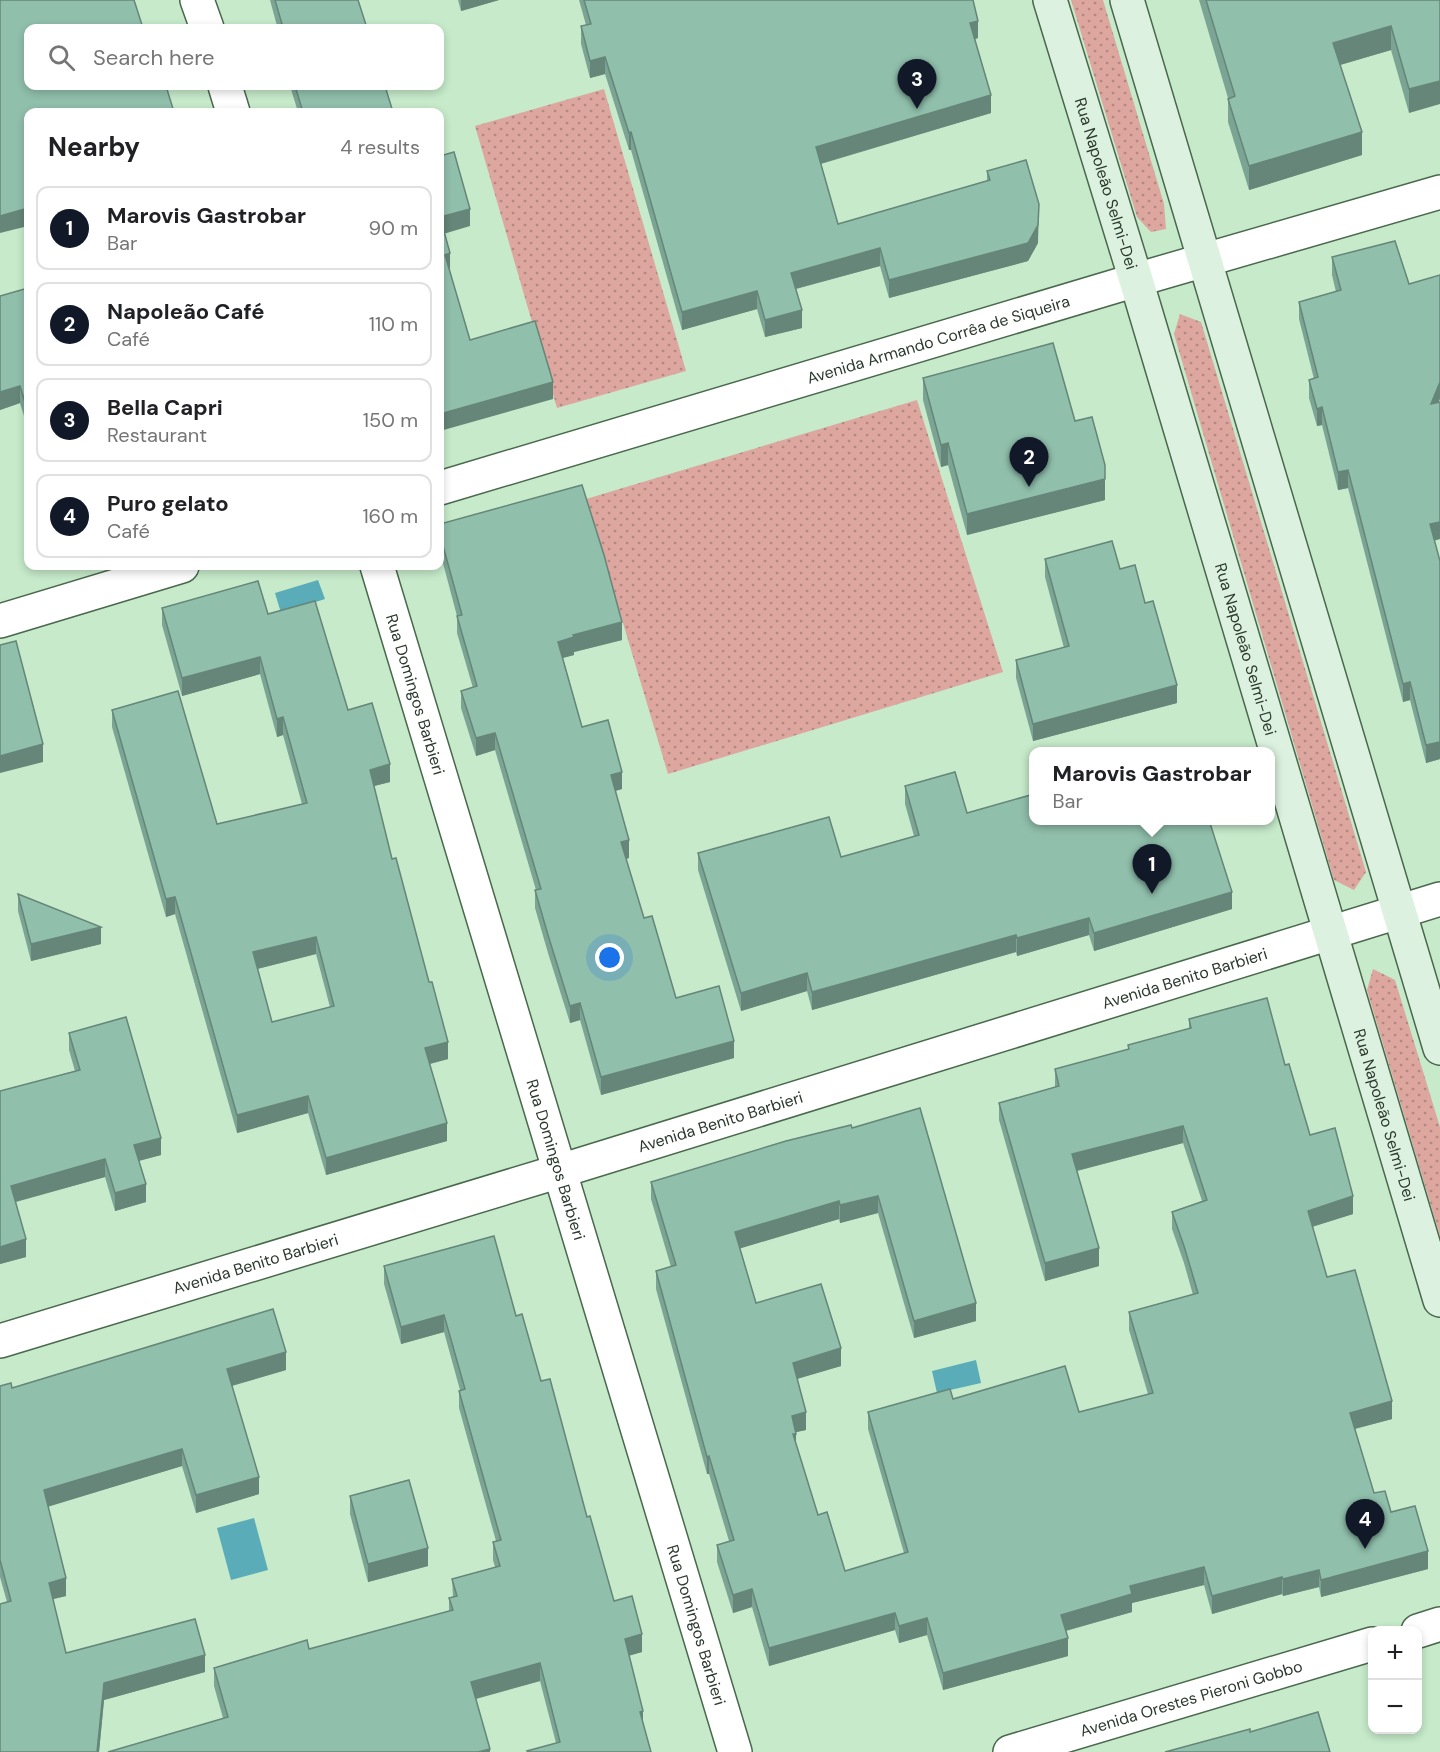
<!DOCTYPE html>
<html lang="en">
<head>
<meta charset="utf-8">
<style>
  body { margin:0; font-family:"DM Sans",sans-serif; background:#f2f2f2; color:#202124 }
  .controls { position:absolute; right:18px; bottom:18px; display:grid; overflow:hidden; border-radius:12px; box-shadow:0 3px 9px #0003 }
  .controls button { width:54px; height:54px; display:grid; place-items:center; padding:0; border:0; border-bottom:2px solid #e0e0e0; background:#fff; color:#202124; font:30px sans-serif }
  .you { position:absolute; left:610px; top:958px; width:21px; height:21px; margin:-15px; border:4px solid #fff; border-radius:50%; background:#1a73e8; box-shadow:0 0 0 9px #1a73e833 }
  .badge { display:grid; place-items:center; width:39px; height:39px; border-radius:50%; background:#111827; color:#fff; font-size:20px; font-weight:700 }
  .pin { position:absolute; translate:-50% -50px; filter:drop-shadow(0 2px 3px #0008) }
  .pin::after { content:''; position:absolute; top:32px; width:21px; height:18px; background:inherit; clip-path:polygon(0 0,100% 0,50% 100%) }
  .popup { position:absolute; left:1029px; top:747px; width:246px; height:78px; box-sizing:border-box; display:grid; place-content:center; border-radius:12px; background:#fff; filter:drop-shadow(0 2px 4px #0005); font-size:20px; white-space:nowrap; color:#757577 }
  .popup b { font-size:22px; color:#202124 }
  .popup::after { content:''; position:absolute; left:50%; top:100%; margin-left:-12px; border:12px solid transparent; border-top-color:#fff }
  .list { margin:0; padding:0; list-style:none }
  h2 { display:flex; justify-content:space-between; align-items:center; height:78px; margin:0; padding:0 24px; font-size:26px }
  h2 small { font-size:20px; font-weight:400; color:#757577 }
  .list li { display:grid; grid-template-columns:39px 1fr auto; gap:18px; align-items:center; box-sizing:border-box; height:84px; margin:0 12px 12px; padding:0 12px; border:2px solid #e0e0e0; border-radius:12px }
  .list b { display:block; font-size:22px; white-space:nowrap }
  .list p { margin:0; font-size:20px; white-space:nowrap; color:#757577 }
  .list em { font-size:20px; font-style:normal; color:#757577 }
  .icon { flex:none; width:33px; height:33px; fill:none; stroke:currentColor; stroke-width:2; stroke-linecap:round; stroke-linejoin:round }
  .map { position:relative; flex:none; width:1440px; height:1752px; overflow:hidden }
  .search { position:absolute; background:#fff; box-shadow:0 3px 9px #0003; left:24px; top:24px; width:420px; height:66px; display:flex; align-items:center; gap:15px; box-sizing:border-box; padding:0 21px; border-radius:12px; color:#757577; font-size:22px }
  .panel { position:absolute; background:#fff; box-shadow:0 3px 9px #0003; left:24px; top:108px; width:420px; height:462px; border-radius:12px }
  .map>svg:first-child { display:block }
  .grass { fill:url(#grass-dots) }
  .water { fill:#59acb8 }
  .lines { fill:none; stroke-linecap:round; stroke-linejoin:round }
  .street-casing { stroke:#49684d; stroke-width:36 }
  .secondary-casing { stroke:#49684d; stroke-width:36 }
  .street { stroke:#fff; stroke-width:33 }
  .secondary { stroke:#dcf1df; stroke-width:33 }
  .wall { fill:#7ca494; fill-rule:evenodd }
  .shaded-wall { fill:#658678 }
  .building { fill:#90bfac; stroke:#658678; stroke-width:1.5; fill-rule:evenodd }
  .labels { text-anchor:middle; stroke-width:6; stroke-linejoin:round; paint-order:stroke }
  .street-label { font-size:16px; fill:#2c3a2e; stroke:#d3f7d7 }
</style>
</head>
<body>
<div class="map">
<svg width="1440" height="1752" viewBox="0 0 1440 1752">
  <defs>
    <pattern id="grass-dots" width="8" height="8" patternUnits="userSpaceOnUse" patternTransform="scale(1.5)"><rect width="8" height="8" fill="#dda69f"/><path d="M2 2h.1M6 6h.1" fill="none" stroke="#b38882" stroke-width="1.8" stroke-linecap="round"/></pattern>
  </defs>
  <rect width="100%" height="100%" fill="#c6eaca"/>
  <g class="grass">
    <polygon points="1071,0 1103,0 1164,204 1166,229 1151,232 1137,217"/>
    <polygon points="604,89 686,371 557,408 475,126"/>
    <polygon points="1180,314 1201,322 1366,872 1354,890 1334,880 1174,334"/>
    <polygon points="917,400 1003,672 668,774 586,499"/>
    <polygon points="1373,969 1395,980 1440,1127 1440,1236 1367,990"/>
  </g>
  <g class="water">
    <polygon points="318,580 325,599 281,613 275,593"/>
    <polygon points="976,1360 981,1383 937,1393 932,1371"/>
    <polygon points="254,1518 268,1570 231,1580 217,1528"/>
  </g>
  <g class="lines">
    <defs>
      <g id="street">
        <polyline points="197,0 207,28"/>
        <polyline points="225,86 233,112"/>
        <path id="s1" d="M440 488 1136 280 1440 192"/>
        <path id="s2" d="M377 566 735 1752"/>
        <polyline points="0,621 182,566"/>
        <path id="s3" d="M0 1341 560 1171 1440 899"/>
        <polyline points="1418,1631 1440,1624"/>
        <path id="s4" d="M1010 1752 1372 1644"/>
      </g>
      <g id="secondary">
        <path id="s5" d="M1050 0 1136 280 1440 1300"/>
        <polyline points="1127,0 1440,1048"/>
      </g>
    </defs>
    <use href="#street" class="street-casing"/>
    <use href="#secondary" class="secondary-casing"/>
    <use href="#street" class="street"/>
    <use href="#secondary" class="secondary"/>
  </g>
  <g class="wall">
    <polygon points="270,0 358,0 367,28 276,28 276,26 277,26"/>
    <polygon points="458,0 499,0 461,11"/>
    <polygon points="579,0 973,0 978,38 975,39 991,113 821,164 838,224 987,181 987,171 1038,243 1028,261 889,298 880,266 796,289 802,328 765,337 757,309 682,330 631,150 629,150 605,74 590,78 581,44 581,26 586,25"/>
    <polygon points="1199,0 1440,0 1409,113 1391,50 1340,65 1362,155 1249,190 1228,122 1228,98"/>
    <polygon points="290,86 385,86 393,112 298,112"/>
    <polygon points="1332,257 1439,402 1434,541 1440,561 1440,759 1426,763 1410,700 1403,702 1348,488 1338,490 1322,425 1317,426 1309,398 1309,380 1314,379 1299,319 1299,302 1336,292 1332,275"/>
    <polygon points="28,288 28,429 20,403 0,410"/>
    <polygon points="923,378 1075,421 1105,500 967,535 948,465 941,467 923,400"/>
    <polygon points="440,524 622,640 574,652 574,655 563,658 582,727 622,789 615,791 629,858 626,859 644,918 676,998 734,1058 601,1095 580,1020 570,1023 548,953 535,908 535,890 536,890 495,750 476,756 461,708 461,691 473,688 457,633 457,616 440,552"/>
    <polygon points="1045,559 1120,569 1145,603 1177,703 1033,741 1016,678 1016,660 1064,648 1045,577"/>
    <path d="M162 608 268 614 348 710 390 782 374 786 392 859 448 1059 430 1064 447 1141 326 1175 308 1113 237 1133 175 914 166 917 112 727V710L217 824 302 804 283 735 277 737 260 674 182 696 162 625ZM316 954 330 1007 272 1022 257 969Z"/>
    <polygon points="905,786 967,813 1034,820 1212,820 1212,824 1211,825 1232,909 1094,951 1089,935 1017,956 1016,952 812,1010 807,991 741,1011 698,870 698,853 841,857 914,836 905,804"/>
    <polygon points="18,894 101,944 31,961 18,911"/>
    <polygon points="1189,1019 1285,1065 1310,1135 1353,1214 1312,1227 1327,1277 1392,1419 1355,1429 1374,1493 1391,1512 1428,1569 1321,1597 1319,1587 1283,1596 1282,1594 1212,1614 1204,1585 1132,1603 1132,1612 1066,1631 1068,1656 943,1690 927,1635 899,1643 895,1630 769,1666 752,1607 733,1613 717,1562 717,1545 729,1541 709,1474 707,1474 656,1289 656,1271 671,1267 651,1199 651,1182 852,1128 976,1321 914,1338 878,1213 840,1223 839,1219 740,1248 756,1303 841,1366 797,1379 806,1430 796,1432 796,1446 818,1515 845,1571 904,1553 868,1429 868,1412 953,1399 1079,1412 1148,1394 1129,1330 1129,1312 1193,1295 1184,1263 1172,1229 1172,1212 1202,1201 1183,1143 1077,1171 1099,1266 1045,1281 999,1120 999,1103 1055,1087 1055,1069 1128,1049 1128,1045 1189,1029"/>
    <polygon points="69,1033 161,1155 139,1161 146,1202 115,1211 105,1177 16,1202 26,1257 0,1264 0,1091 75,1071 69,1050"/>
    <polygon points="384,1266 516,1316 541,1381 614,1601 642,1652 629,1655 643,1711 556,1743 540,1681 476,1699 490,1752 223,1718 214,1686 214,1668 309,1649 449,1611 449,1598 453,1597 452,1579 495,1567 493,1560 493,1542 496,1541 459,1408 459,1391 460,1390 444,1332 401,1344 384,1284"/>
    <polygon points="286,1370 232,1386 259,1494 196,1513 182,1466 48,1506 66,1596 53,1599 66,1653 205,1672 104,1700 99,1752 0,1752 7,1602 0,1577 0,1386 12,1388"/>
    <polygon points="350,1496 428,1566 368,1582 350,1514"/>
  </g>
  <g class="shaded-wall">
    <polygon points="461,0 499,0 461,11"/>
    <polygon points="978,21 978,38 970,41 970,23"/>
    <polygon points="1391,26 1391,50 1333,67 1333,43"/>
    <polygon points="605,57 605,74 590,78 590,61"/>
    <polygon points="1440,81 1440,104 1409,113 1409,89"/>
    <polygon points="991,95 991,113 816,165 816,147"/>
    <polygon points="631,132 631,150 629,150 629,133"/>
    <polygon points="1362,132 1362,155 1249,190 1249,166"/>
    <polygon points="1039,204 1038,243 1028,261 889,298 889,280"/>
    <polygon points="28,208 28,226 0,233 0,216"/>
    <polygon points="470,209 470,226 440,235 440,217"/>
    <polygon points="880,248 880,266 791,290 791,273"/>
    <polygon points="450,253 450,271 445,255"/>
    <polygon points="757,291 757,309 682,330 682,312"/>
    <polygon points="802,310 802,328 765,337 765,320"/>
    <polygon points="553,382 553,399 440,431 440,414"/>
    <polygon points="1440,382 1440,399 1431,422 1431,404"/>
    <polygon points="20,386 20,403 0,410 0,392"/>
    <polygon points="1322,407 1322,425 1317,426 1317,409"/>
    <polygon points="948,443 948,465 941,467 941,445"/>
    <polygon points="1348,470 1348,488 1338,490 1338,472"/>
    <polygon points="1105,479 1105,500 967,535 967,514"/>
    <polygon points="1440,522 1440,539 1430,542 1430,524"/>
    <polygon points="622,622 622,640 574,652 574,655 558,659 558,642 573,635"/>
    <polygon points="260,657 260,674 182,696 182,678"/>
    <polygon points="1410,682 1410,700 1403,702 1403,684"/>
    <polygon points="1177,685 1177,703 1033,741 1033,724"/>
    <polygon points="283,717 283,735 277,737 277,719"/>
    <polygon points="495,733 495,750 476,756 476,738"/>
    <polygon points="1440,742 1440,759 1426,763 1426,745"/>
    <polygon points="43,744 43,762 0,773 0,756"/>
    <polygon points="390,764 390,782 370,787 370,770"/>
    <polygon points="622,772 622,789 611,792 611,775"/>
    <polygon points="629,840 629,858 621,860 621,842"/>
    <polygon points="1232,892 1232,909 1094,951 1094,933"/>
    <polygon points="175,897 175,914 166,917 166,899"/>
    <polygon points="1089,918 1089,935 1017,956 1017,938"/>
    <polygon points="101,927 101,944 31,961 31,944"/>
    <polygon points="1016,935 1016,952 812,1010 812,992"/>
    <polygon points="316,937 316,954 253,970 253,952"/>
    <polygon points="807,973 807,991 741,1011 741,993"/>
    <polygon points="580,1003 580,1020 570,1023 570,1006"/>
    <polygon points="734,1041 734,1058 601,1095 601,1077"/>
    <polygon points="448,1042 448,1059 425,1065 425,1048"/>
    <polygon points="308,1096 308,1113 237,1133 237,1115"/>
    <polygon points="447,1123 447,1141 326,1175 326,1158"/>
    <polygon points="1183,1126 1183,1143 1072,1172 1072,1154"/>
    <polygon points="161,1138 161,1155 134,1162 134,1145"/>
    <polygon points="105,1159 105,1177 11,1203 11,1186"/>
    <polygon points="146,1184 146,1202 115,1211 115,1193"/>
    <polygon points="878,1196 878,1213 840,1223 840,1205"/>
    <polygon points="1353,1196 1353,1214 1308,1228 1308,1211"/>
    <polygon points="839,1201 839,1219 735,1250 735,1232"/>
    <polygon points="26,1239 26,1257 0,1264 0,1247"/>
    <polygon points="1099,1248 1099,1266 1045,1281 1045,1263"/>
    <polygon points="976,1303 976,1321 914,1338 914,1321"/>
    <polygon points="444,1315 444,1332 401,1344 401,1327"/>
    <polygon points="841,1348 841,1366 793,1380 793,1363"/>
    <polygon points="286,1352 286,1370 227,1387 227,1369"/>
    <polygon points="1392,1401 1392,1419 1350,1430 1350,1413"/>
    <polygon points="806,1412 806,1430 792,1433 792,1416"/>
    <polygon points="793,1434 796,1434 796,1451"/>
    <polygon points="182,1449 182,1466 44,1508 44,1490"/>
    <polygon points="709,1456 709,1474 707,1474 707,1457"/>
    <polygon points="259,1477 259,1494 196,1513 196,1495"/>
    <polygon points="428,1548 428,1566 368,1582 368,1564"/>
    <polygon points="1428,1551 1428,1569 1321,1597 1321,1580"/>
    <polygon points="1204,1567 1204,1585 1132,1603 1132,1612 1061,1632 1061,1615 1130,1586"/>
    <polygon points="1319,1570 1319,1587 1283,1596 1283,1579"/>
    <polygon points="1282,1577 1282,1594 1212,1614 1212,1596"/>
    <polygon points="66,1578 66,1596 49,1600 49,1583"/>
    <polygon points="752,1589 752,1607 733,1613 733,1595"/>
    <polygon points="895,1613 895,1630 769,1666 769,1648"/>
    <polygon points="927,1618 927,1635 899,1643 899,1626"/>
    <polygon points="642,1634 642,1652 625,1657 625,1639"/>
    <polygon points="1068,1638 1068,1656 943,1690 943,1673"/>
    <polygon points="205,1655 205,1672 104,1700 99,1752 97,1752 104,1683"/>
    <polygon points="540,1663 540,1681 471,1700 471,1682"/>
    <polygon points="643,1711 643,1729 640,1712"/>
    <polygon points="490,1749 490,1752 478,1752"/>
  </g>
  <g class="building">
    <polygon points="0,0 134,0 143,28 28,28 28,86 166,86 174,112 28,112 28,208 0,216"/>
    <polygon points="275,0 358,0 367,28 277,28 276,26 282,24"/>
    <polygon points="584,0 973,0 978,21 970,23 991,95 816,147 838,224 990,180 987,171 1026,160 1039,204 1038,225 1028,243 889,280 880,248 791,273 802,310 765,320 757,291 682,312 631,132 629,133 605,57 590,61 581,26 591,24"/>
    <polygon points="1206,0 1440,0 1440,81 1409,89 1391,26 1333,43 1362,132 1249,166 1228,99 1235,96"/>
    <polygon points="295,86 385,86 393,112 303,112"/>
    <polygon points="454,152 470,209 440,217 450,253 445,255 470,340 535,321 553,382 440,414 440,156"/>
    <polygon points="1395,241 1409,284 1440,275 1440,382 1431,404 1440,402 1440,522 1430,524 1440,561 1440,742 1426,745 1410,682 1403,684 1348,470 1338,472 1322,407 1317,409 1309,380 1318,377 1299,302 1341,290 1332,257"/>
    <polygon points="28,288 28,412 20,386 0,392 0,296"/>
    <polygon points="1053,343 1075,421 1092,417 1105,465 1105,479 967,514 948,443 941,445 923,378"/>
    <polygon points="582,485 604,555 622,622 573,635 574,637 558,642 582,727 608,720 622,772 611,775 629,840 621,842 644,918 652,916 676,998 719,986 734,1041 601,1077 580,1003 570,1006 548,935 535,890 541,889 495,733 476,738 461,691 477,686 457,616 462,615 440,535 440,524"/>
    <polygon points="1112,541 1120,569 1135,565 1145,603 1153,601 1177,685 1033,724 1016,660 1069,646 1045,559"/>
    <path d="M258 581 268 614 315 601 348 710 372 703 390 764 370 770 392 859 396 858 429 982H432L448 1042 425 1048 447 1123 326 1158 308 1096 237 1115 175 897 166 899 112 710 178 691 217 824 307 803 283 717 277 719 260 657 182 678 162 608ZM316 937 334 1006 272 1022 253 952Z"/>
    <polygon points="16,641 43,744 0,756 0,645"/>
    <polygon points="955,772 967,813 1034,794 1034,820 1209,820 1232,892 1094,933 1089,918 1017,938 1016,935 812,992 807,973 741,993 698,853 829,817 841,857 919,835 905,786"/>
    <polygon points="18,894 101,927 31,944"/>
    <polygon points="1267,998 1285,1065 1289,1064 1310,1135 1335,1128 1353,1196 1308,1211 1327,1277 1355,1270 1392,1401 1350,1413 1374,1493 1385,1491 1391,1512 1415,1506 1428,1551 1321,1580 1319,1570 1283,1579 1282,1577 1212,1596 1204,1567 1130,1586 1132,1594 1061,1615 1068,1638 943,1673 927,1618 899,1626 895,1613 769,1648 752,1589 733,1595 717,1545 734,1540 709,1456 707,1457 656,1271 676,1265 651,1182 786,1141 851,1125 852,1128 920,1108 976,1303 914,1321 878,1196 840,1205 839,1201 735,1232 756,1303 821,1284 841,1348 793,1363 806,1412 792,1416 796,1434 793,1434 818,1515 827,1512 845,1571 908,1552 868,1412 950,1389 953,1399 1065,1366 1079,1412 1153,1393 1129,1312 1198,1293 1184,1246 1172,1212 1207,1200 1183,1126 1072,1154 1099,1248 1045,1263 999,1103 1059,1086 1055,1069 1129,1049 1128,1045 1191,1028 1189,1019"/>
    <polygon points="126,1017 161,1138 134,1145 146,1184 115,1193 105,1159 11,1186 26,1239 0,1247 0,1091 80,1070 69,1033"/>
    <polygon points="494,1236 516,1316 522,1314 541,1381 550,1379 587,1517 590,1516 614,1601 632,1596 642,1634 625,1639 643,1711 640,1712 651,1752 528,1752 527,1751 560,1742 540,1663 471,1682 490,1749 478,1752 108,1752 228,1717 214,1668 307,1640 309,1649 453,1610 449,1598 457,1596 452,1579 500,1566 493,1542 501,1540 459,1391 465,1389 444,1315 401,1327 384,1266"/>
    <polygon points="273,1309 286,1352 227,1369 259,1477 196,1495 182,1449 44,1490 66,1578 49,1583 66,1653 195,1619 205,1655 104,1683 97,1752 0,1752 0,1604 11,1601 0,1560 0,1386 11,1383 12,1388"/>
    <polygon points="409,1480 428,1548 368,1564 350,1496"/>
    <polygon points="1318,1712 1330,1752 1165,1752 1250,1729 1250,1732"/>
  </g>
  <g class="labels">
    <g class="street-label">
      <text dy="6" stroke="none"><textPath href="#s5" startOffset="192">Rua Napoleão Selmi-Dei</textPath></text>
      <text dy="6" stroke="none"><textPath href="#s1" startOffset="520">Avenida Armando Corrêa de Siqueira</textPath></text>
      <text dy="6" stroke="none"><textPath href="#s5" startOffset="678">Rua Napoleão Selmi-Dei</textPath></text>
      <text dy="6" stroke="none"><textPath href="#s2" startOffset="134">Rua Domingos Barbieri</textPath></text>
      <text dy="6" stroke="none"><textPath href="#s3" startOffset="1239">Avenida Benito Barbieri</textPath></text>
      <text dy="6" stroke="none"><textPath href="#s5" startOffset="1164">Rua Napoleão Selmi-Dei</textPath></text>
      <text dy="6" stroke="none"><textPath href="#s3" startOffset="753">Avenida Benito Barbieri</textPath></text>
      <text dy="6" stroke="none"><textPath href="#s2" startOffset="620">Rua Domingos Barbieri</textPath></text>
      <text dy="6" stroke="none"><textPath href="#s3" startOffset="267">Avenida Benito Barbieri</textPath></text>
      <text dy="6" stroke="none"><textPath href="#s2" startOffset="1106">Rua Domingos Barbieri</textPath></text>
      <text dy="6" stroke="none"><textPath href="#s4" startOffset="189">Avenida Orestes Pieroni Gobbo</textPath></text>
    </g>
  </g>
</svg>
<div class="controls">
<button>+</button>
<button>−</button>
</div>
<div class="you"></div>
<div class="pin badge" style="left:1152px;top:894px">1</div>
<div class="popup"><b>Marovis Gastrobar</b>Bar</div>
<div class="pin badge" style="left:1029px;top:487px">2</div>
<div class="pin badge" style="left:917px;top:109px">3</div>
<div class="pin badge" style="left:1365px;top:1549px">4</div>
<div class="search"><svg class="icon" aria-label="search" viewBox="0 0 24 24"><circle cx="10" cy="10" r="6"/><path d="M15 15l6 6"/></svg>Search here</div>
<section class="panel">
<h2>Nearby<small>4 results</small></h2>
<ul class="list">
<li><span class="badge">1</span><div><b>Marovis Gastrobar</b><p>Bar</p></div><em>90 m</em></li>
<li><span class="badge">2</span><div><b>Napoleão Café</b><p>Café</p></div><em>110 m</em></li>
<li><span class="badge">3</span><div><b>Bella Capri</b><p>Restaurant</p></div><em>150 m</em></li>
<li><span class="badge">4</span><div><b>Puro gelato</b><p>Café</p></div><em>160 m</em></li>
</ul>
</section>
</div>
</body>
</html>
